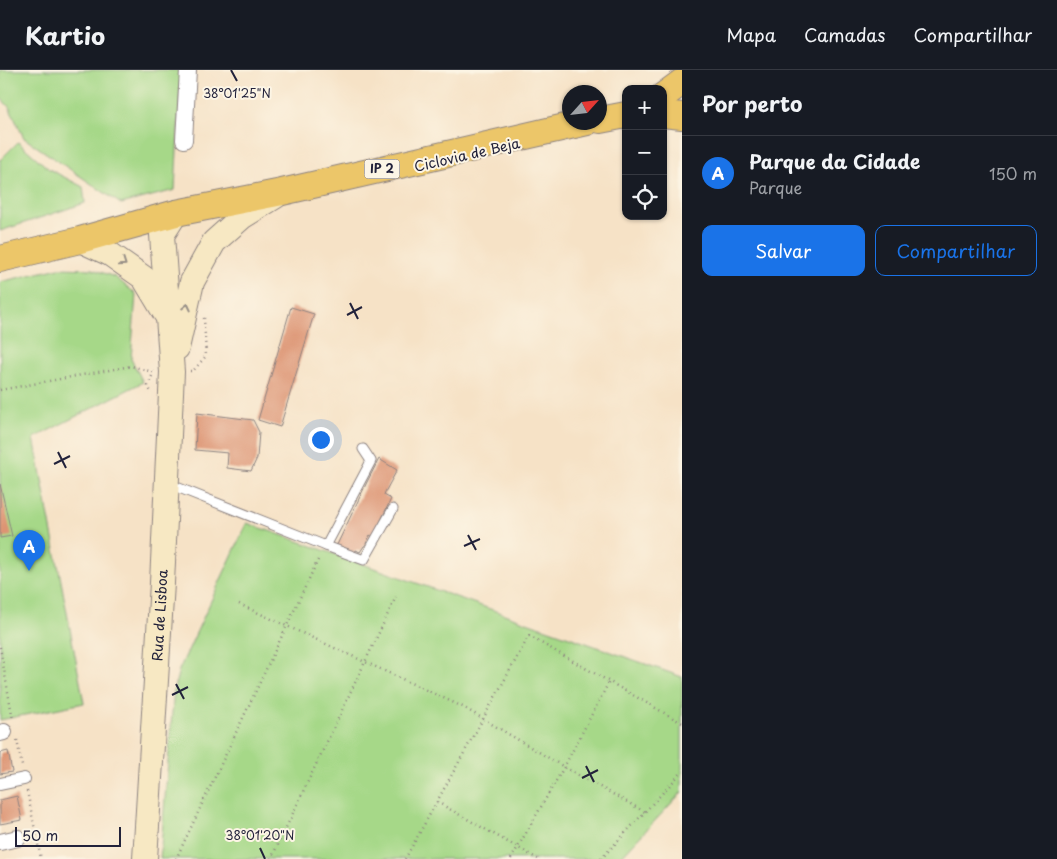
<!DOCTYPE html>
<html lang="pt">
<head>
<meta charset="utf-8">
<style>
  body { margin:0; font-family:"Playpen Sans",sans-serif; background:#20242c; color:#f1f3f6 }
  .controls { position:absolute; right:15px; top:15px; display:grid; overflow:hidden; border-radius:10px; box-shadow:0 1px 4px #0004 }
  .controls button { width:45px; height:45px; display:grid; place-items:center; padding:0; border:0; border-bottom:1px solid #363941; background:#171b24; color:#f1f3f6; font:25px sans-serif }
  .compass { position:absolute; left:562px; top:15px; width:45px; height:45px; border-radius:50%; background:#171b24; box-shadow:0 1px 4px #0004; rotate:63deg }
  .scale { position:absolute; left:15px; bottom:12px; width:106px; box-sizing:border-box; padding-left:5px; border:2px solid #22223b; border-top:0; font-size:14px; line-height:18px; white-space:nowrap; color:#22223b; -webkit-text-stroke:4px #fcf5e5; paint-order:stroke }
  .you { position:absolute; left:320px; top:369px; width:18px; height:18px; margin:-12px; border:4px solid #fff; border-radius:50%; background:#1a73e8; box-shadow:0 0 0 8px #1a73e833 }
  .badge { display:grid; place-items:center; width:32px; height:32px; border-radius:50%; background:#1a73e8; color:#fff; font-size:16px; font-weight:700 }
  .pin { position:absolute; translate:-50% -41px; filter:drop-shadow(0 1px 2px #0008) }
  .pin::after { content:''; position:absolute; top:26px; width:18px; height:15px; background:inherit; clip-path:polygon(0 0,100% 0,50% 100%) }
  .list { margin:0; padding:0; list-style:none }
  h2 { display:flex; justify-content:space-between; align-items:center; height:65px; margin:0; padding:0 20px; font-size:21px }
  h2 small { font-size:16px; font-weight:400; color:#9ea1a6 }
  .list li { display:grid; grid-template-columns:32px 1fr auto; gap:15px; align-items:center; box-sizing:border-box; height:75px; padding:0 20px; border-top:1px solid #363941 }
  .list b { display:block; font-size:19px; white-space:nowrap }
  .list p { margin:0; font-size:16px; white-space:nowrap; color:#9ea1a6 }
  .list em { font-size:16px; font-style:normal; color:#9ea1a6 }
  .actions { display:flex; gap:10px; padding:15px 20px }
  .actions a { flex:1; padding:11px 0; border:1px solid #1a73e8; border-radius:10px; text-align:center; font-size:18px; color:#1a73e8 }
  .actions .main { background:#1a73e8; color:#fff }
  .icon { flex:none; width:28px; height:28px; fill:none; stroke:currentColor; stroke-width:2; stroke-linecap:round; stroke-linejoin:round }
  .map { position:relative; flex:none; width:682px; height:789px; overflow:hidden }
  header { display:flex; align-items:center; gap:30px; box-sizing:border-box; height:70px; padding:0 25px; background:#171b24; border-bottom:1px solid #363941 }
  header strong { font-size:24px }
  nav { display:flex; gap:28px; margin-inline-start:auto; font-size:18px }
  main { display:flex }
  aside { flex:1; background:#171b24 }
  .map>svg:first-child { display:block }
  .green { fill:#a6d888; stroke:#647d62 }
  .building { fill:#dd9473 }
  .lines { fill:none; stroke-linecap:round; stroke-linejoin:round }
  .service-casing { stroke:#8c8280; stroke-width:11 }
  .pedestrian-casing { stroke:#8c8280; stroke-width:14 }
  .minor-casing { stroke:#8c8280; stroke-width:18 }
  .secondary-casing { stroke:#8c8280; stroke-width:26 }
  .primary-casing { stroke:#8c8280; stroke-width:28 }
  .path { stroke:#8c8280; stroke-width:2.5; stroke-dasharray:1 4; stroke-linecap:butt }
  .service { stroke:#fff; stroke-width:9 }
  .pedestrian { stroke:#fff; stroke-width:12 }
  .minor { stroke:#fff; stroke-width:16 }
  .secondary { stroke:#f7e8c3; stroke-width:24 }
  .primary { stroke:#ecc669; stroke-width:26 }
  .oneway { stroke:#978f86 }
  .ticks { fill:none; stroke:#22223b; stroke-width:2 }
  .labels { text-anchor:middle; stroke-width:4; stroke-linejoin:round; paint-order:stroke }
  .shield { fill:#fcf5e5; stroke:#63616e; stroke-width:1 }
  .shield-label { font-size:12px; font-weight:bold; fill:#22223b }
  .street-label { font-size:14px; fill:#22223b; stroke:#fcf5e5 }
  .ticks-label { font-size:12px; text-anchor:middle; fill:#22223b; stroke:#fcf5e5; stroke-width:4; stroke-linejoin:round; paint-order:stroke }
</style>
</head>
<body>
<header>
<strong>Kartio</strong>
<nav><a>Mapa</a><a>Camadas</a><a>Compartilhar</a></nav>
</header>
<main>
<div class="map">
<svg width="682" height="789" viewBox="0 0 682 789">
  <rect width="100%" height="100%" fill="#fcf5e5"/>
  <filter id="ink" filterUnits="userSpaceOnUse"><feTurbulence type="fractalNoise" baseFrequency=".02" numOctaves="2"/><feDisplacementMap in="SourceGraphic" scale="10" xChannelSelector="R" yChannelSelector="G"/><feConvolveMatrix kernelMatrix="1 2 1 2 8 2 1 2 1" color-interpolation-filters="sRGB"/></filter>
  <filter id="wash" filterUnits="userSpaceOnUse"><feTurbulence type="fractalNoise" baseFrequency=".0096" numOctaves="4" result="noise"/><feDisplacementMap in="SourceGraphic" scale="20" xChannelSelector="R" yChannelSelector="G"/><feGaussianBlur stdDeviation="1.12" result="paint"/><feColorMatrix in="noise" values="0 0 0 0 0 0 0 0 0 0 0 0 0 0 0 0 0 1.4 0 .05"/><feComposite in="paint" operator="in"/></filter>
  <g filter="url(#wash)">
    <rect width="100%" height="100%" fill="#f6e2c6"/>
    <g class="green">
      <polygon points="0,0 181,0 175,120 121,134 24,68 9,37 0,27"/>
      <polygon points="18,72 49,99 83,117 85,133 0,161 0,90"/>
      <polygon points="59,198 92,199 115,207 136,224 131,289 143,312 34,368 84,633 0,650 0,212"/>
      <polygon points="247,453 682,607 682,722 619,789 160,789 174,619 179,600"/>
    </g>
    <g id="blocks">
      <g class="building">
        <polygon points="291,237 314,244 280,357 258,350"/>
        <polygon points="197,343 253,350 259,362 257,388 251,401 227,398 228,383 195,380"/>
        <polygon points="379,389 397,400 385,422 384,425 391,429 373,467 370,465 365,476 364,476 360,482 356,480 354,485 336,477 367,412"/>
        <polygon points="0,414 12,466 0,468"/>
        <polygon points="8,681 12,702 0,704 0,683"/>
        <polygon points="17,726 22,750 0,754 0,730"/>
      </g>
    </g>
  </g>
  <g filter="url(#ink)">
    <use href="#blocks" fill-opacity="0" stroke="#8c8280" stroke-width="1"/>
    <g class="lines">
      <defs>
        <g id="service">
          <polyline points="169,414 326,476 371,391 363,379"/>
          <polyline points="326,476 364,490 393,439"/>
        </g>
        <polyline id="pedestrian" points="0,714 24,709"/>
        <g id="minor">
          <polyline points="184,70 188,0"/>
          <polyline points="0,663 4,662"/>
          <polyline points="0,772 18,768"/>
        </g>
        <g id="secondary">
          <polyline points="80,170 110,184 144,208 165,243"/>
          <polyline points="177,278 192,212 214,172 242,147 276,126"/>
          <path id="s1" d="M145 789 162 513 172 302 162 165 176 143"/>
        </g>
        <g id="primary">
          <polyline points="663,26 682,12"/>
          <polyline points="663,44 682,46"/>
          <polyline points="600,50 626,45"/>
          <polyline points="0,189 80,170 176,143 282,122 587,52"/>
        </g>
      </defs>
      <use href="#service" class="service-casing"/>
      <use href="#pedestrian" class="pedestrian-casing"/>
      <use href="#minor" class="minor-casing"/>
      <use href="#secondary" class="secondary-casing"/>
      <use href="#primary" class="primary-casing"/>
      <g class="path">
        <polyline points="190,301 193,301 206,286 204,247"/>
        <polyline points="152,306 148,316 152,324"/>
        <polyline points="0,320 131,296 153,302"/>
        <polyline points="239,534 463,637 564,697 645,742"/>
        <polyline points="0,577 13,650"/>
        <polyline points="17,670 22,696"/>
        <polyline points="27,721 41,789"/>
        <polyline points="437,732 538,789"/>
        <polyline points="176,789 318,490"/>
        <polyline points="271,789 396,527"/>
        <polyline points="405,789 529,566 682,653"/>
        <polyline points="511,789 564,697 609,612"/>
        <polyline points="601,789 682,702"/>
      </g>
      <use href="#service" class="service"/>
      <use href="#pedestrian" class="pedestrian"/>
      <use href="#minor" class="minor"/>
      <use href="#secondary" class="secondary"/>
      <use href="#primary" class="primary"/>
    </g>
    <defs><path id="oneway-chevron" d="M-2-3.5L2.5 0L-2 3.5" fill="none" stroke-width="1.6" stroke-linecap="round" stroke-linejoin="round" transform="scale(1.25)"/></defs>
    <g class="oneway">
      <use href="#oneway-chevron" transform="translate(123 193) rotate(35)"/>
      <use href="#oneway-chevron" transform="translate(187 237) rotate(-77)"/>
    </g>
  </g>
  <path class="ticks" d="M231 0 237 11M350 233 358 249M347 245 362 237M58 382 66 398M54 394 70 386M468 465 476 480M464 476 480 469M176 614 184 629M172 625 188 617M586 696 594 712M582 708 598 700M260 778 265 789"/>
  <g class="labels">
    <rect class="shield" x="364.5" y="89.5" width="35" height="19" rx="4"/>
    <g class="shield-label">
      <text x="382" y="103">IP 2</text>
    </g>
    <g class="street-label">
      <text transform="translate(467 85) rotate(-13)" y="5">Ciclovia de Beja</text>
      <text dy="5" stroke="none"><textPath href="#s1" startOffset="244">Rua de Lisboa</textPath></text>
    </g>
  </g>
  <g class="ticks-label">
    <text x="237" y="28">38°01'25"N</text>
    <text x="260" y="770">38°01'20"N</text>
  </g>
</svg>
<div class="controls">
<button>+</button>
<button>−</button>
<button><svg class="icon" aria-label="locate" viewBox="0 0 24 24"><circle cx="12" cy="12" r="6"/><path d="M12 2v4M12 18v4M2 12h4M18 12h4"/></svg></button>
</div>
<svg class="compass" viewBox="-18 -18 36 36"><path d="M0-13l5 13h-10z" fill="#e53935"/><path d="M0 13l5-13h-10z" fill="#9ea1a6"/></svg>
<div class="scale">50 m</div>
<div class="you"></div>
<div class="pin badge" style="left:29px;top:501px">A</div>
</div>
<aside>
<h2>Por perto<small></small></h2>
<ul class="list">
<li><span class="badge">A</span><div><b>Parque da Cidade</b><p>Parque</p></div><em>150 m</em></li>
</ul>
<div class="actions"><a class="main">Salvar</a><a>Compartilhar</a></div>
</aside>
</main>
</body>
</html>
